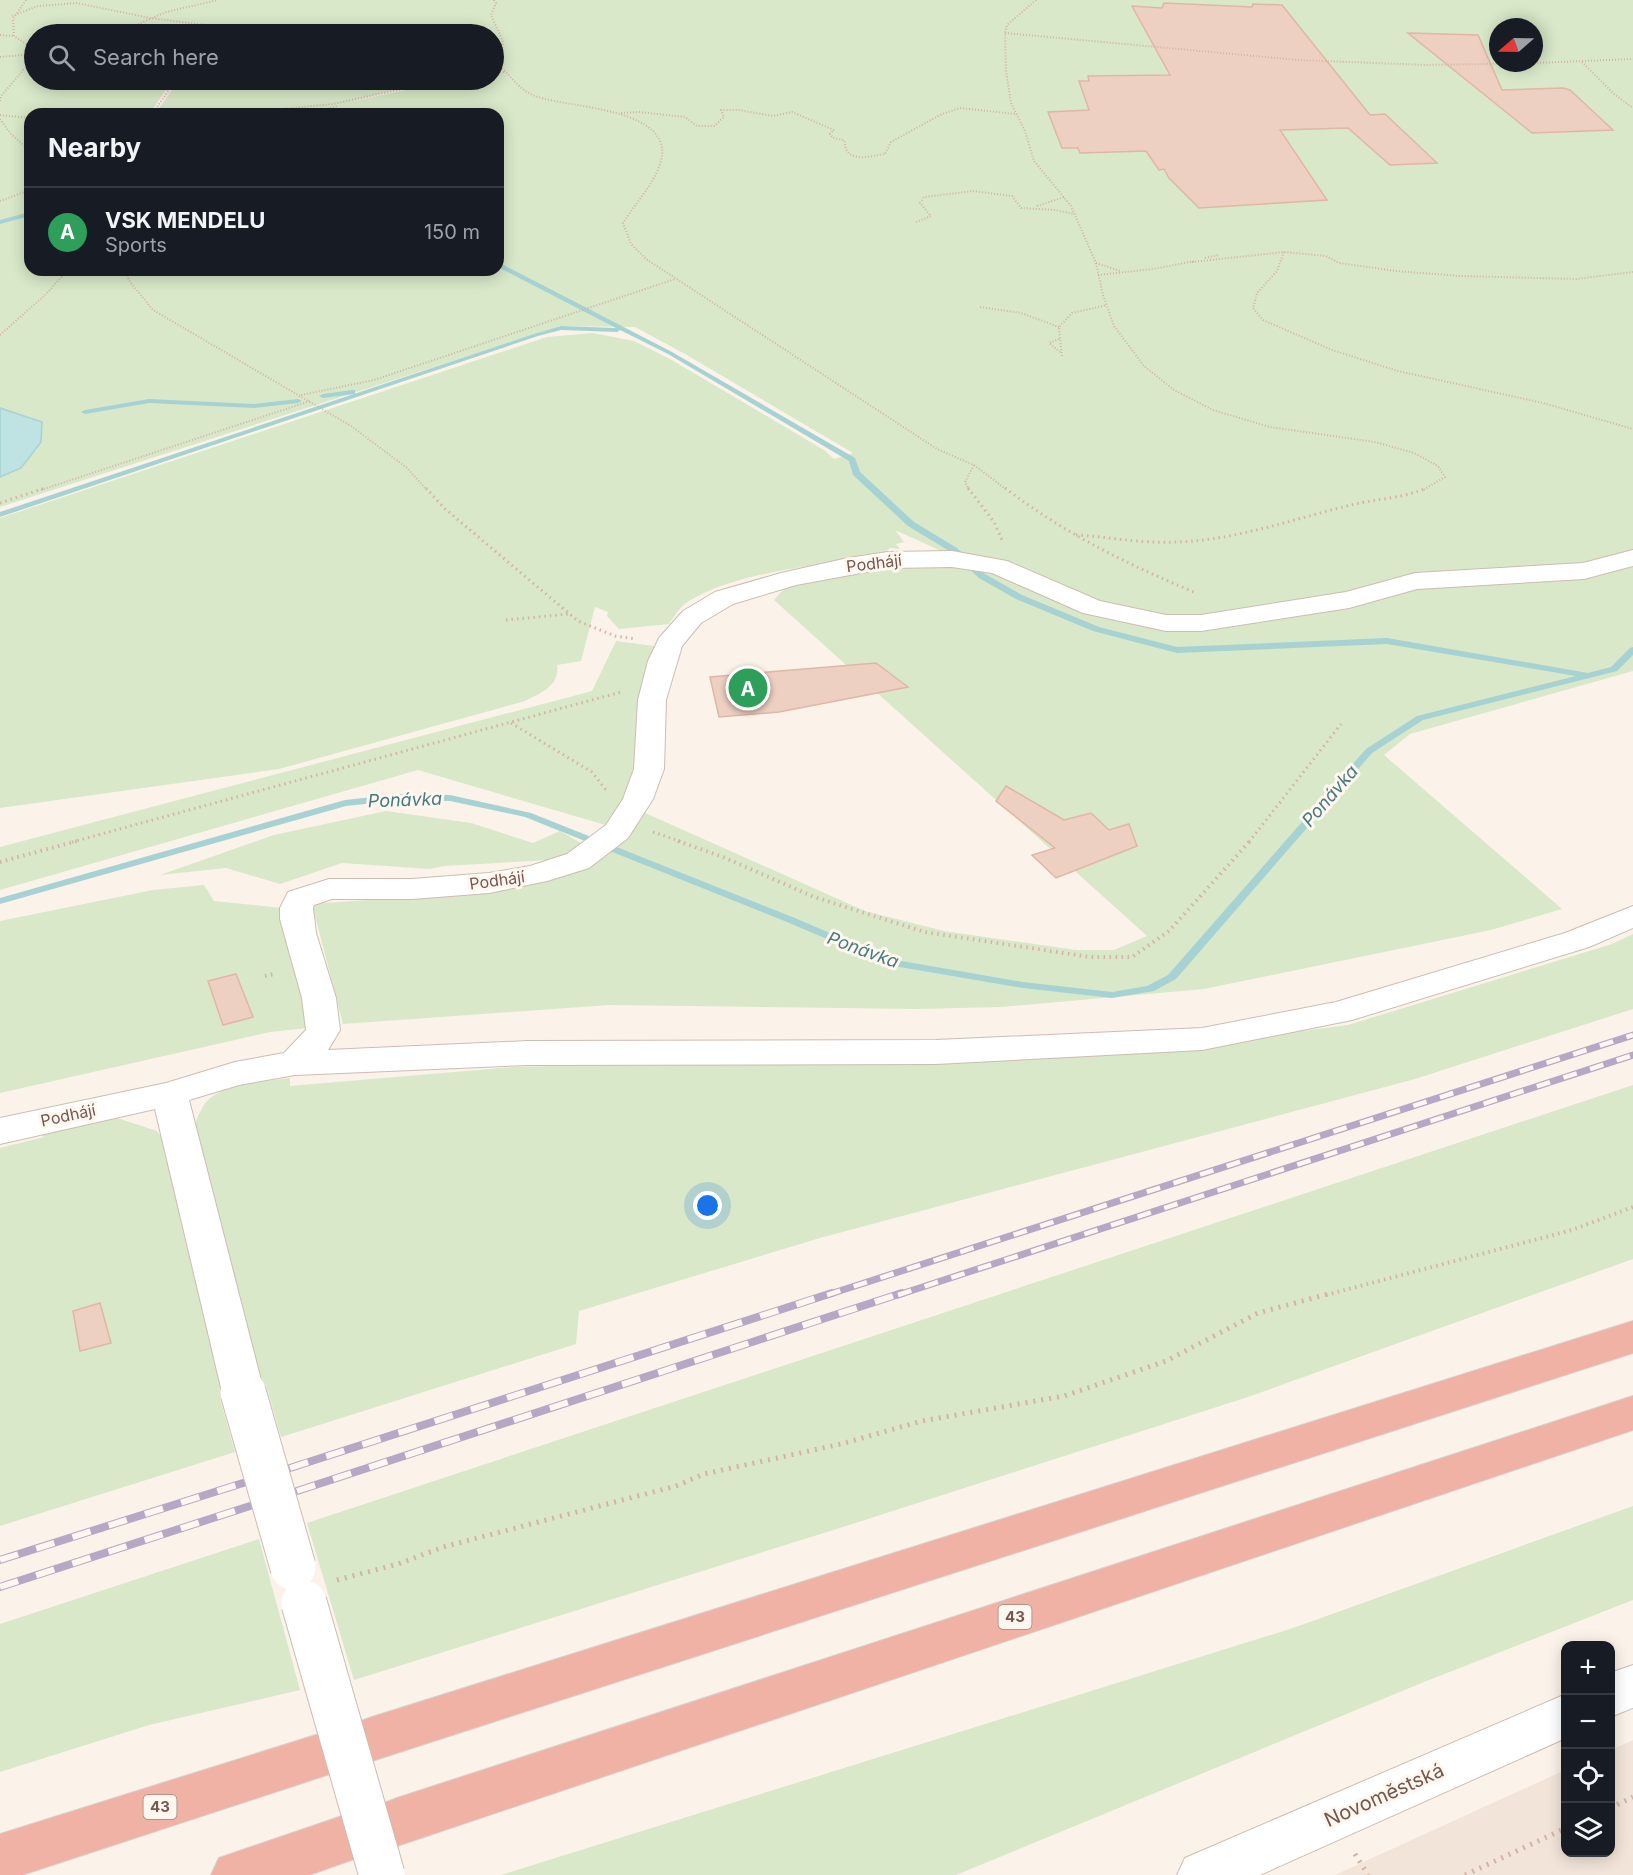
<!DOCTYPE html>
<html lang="en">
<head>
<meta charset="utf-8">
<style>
  body { margin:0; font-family:Inter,sans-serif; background:#242831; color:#f1f3f6 }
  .controls { position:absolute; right:18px; bottom:18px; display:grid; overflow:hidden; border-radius:12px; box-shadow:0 3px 15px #0003 }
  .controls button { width:54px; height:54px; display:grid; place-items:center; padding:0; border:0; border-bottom:2px solid #363941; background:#171b24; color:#f1f3f6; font:30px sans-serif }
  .compass { position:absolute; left:1489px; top:18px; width:54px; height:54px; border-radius:50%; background:#171b24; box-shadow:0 3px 15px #0003; rotate:250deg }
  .you { position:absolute; left:708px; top:1206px; width:21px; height:21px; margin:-15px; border:4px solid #fff; border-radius:50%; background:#1a73e8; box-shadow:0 0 0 9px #1a73e833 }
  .badge { display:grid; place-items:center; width:39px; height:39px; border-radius:50%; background:#d93025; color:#fff; font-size:20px; font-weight:700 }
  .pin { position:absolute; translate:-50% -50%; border:3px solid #fff; box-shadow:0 2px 6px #0006 }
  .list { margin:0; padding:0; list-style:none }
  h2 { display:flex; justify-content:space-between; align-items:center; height:78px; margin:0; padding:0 24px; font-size:26px }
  h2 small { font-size:20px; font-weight:400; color:#9ea1a6 }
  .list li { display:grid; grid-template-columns:39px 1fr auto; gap:18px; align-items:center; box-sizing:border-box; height:90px; padding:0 24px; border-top:2px solid #363941 }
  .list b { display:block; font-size:22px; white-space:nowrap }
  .list p { margin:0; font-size:20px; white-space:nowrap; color:#9ea1a6 }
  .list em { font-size:20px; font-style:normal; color:#9ea1a6 }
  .icon { flex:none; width:33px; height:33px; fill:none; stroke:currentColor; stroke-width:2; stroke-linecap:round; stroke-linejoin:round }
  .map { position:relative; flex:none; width:1633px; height:1875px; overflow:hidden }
  .search { position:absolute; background:#171b24; box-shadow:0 3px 15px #0003; left:24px; top:24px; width:480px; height:66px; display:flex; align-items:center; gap:15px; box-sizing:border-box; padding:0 21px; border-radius:33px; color:#9ea1a6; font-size:22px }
  .panel { position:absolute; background:#171b24; box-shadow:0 3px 15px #0003; left:24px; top:108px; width:480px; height:168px; border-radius:18px }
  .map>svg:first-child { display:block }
  .residential { fill:#f2e4d8 }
  .green { fill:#d8e8c8; fill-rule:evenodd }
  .water { fill:#bfe2e3; stroke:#a6d2d4; stroke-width:1.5 }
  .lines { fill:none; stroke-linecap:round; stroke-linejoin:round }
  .stream { fill:#a6d2d4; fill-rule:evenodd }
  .building { fill:#eed0c3; stroke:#e0b6a5; stroke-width:1.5 }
  .minor-casing { stroke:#cebcb3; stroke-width:2 }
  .highway-casing { stroke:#d8d0ce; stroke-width:2 }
  .path-far3 { stroke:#d4b3a6; stroke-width:2; stroke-dasharray:1 2; stroke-linecap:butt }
  .path-far2 { stroke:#d4b3a6; stroke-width:3; stroke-dasharray:1.5 4; stroke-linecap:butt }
  .path-far1 { stroke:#d4b3a6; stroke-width:4; stroke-dasharray:1.5 4.5; stroke-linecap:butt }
  .path { stroke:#d4b3a6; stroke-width:5; stroke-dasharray:2 6; stroke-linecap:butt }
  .minor { fill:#fff; fill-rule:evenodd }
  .highway { fill:#f0b2a5; fill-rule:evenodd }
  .rail-far1-casing { stroke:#b5a8c5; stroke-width:7 }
  .rail-casing { stroke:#b5a8c5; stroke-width:8 }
  .rail-far1 { stroke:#fef7f0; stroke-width:4.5; stroke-dasharray:14; stroke-linecap:butt }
  .rail { stroke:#fef7f0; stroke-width:6; stroke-dasharray:19; stroke-linecap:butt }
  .minor-bridge-casing { stroke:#cebcb3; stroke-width:47; stroke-linecap:butt }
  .minor-bridge { stroke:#fff; stroke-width:45 }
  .labels { text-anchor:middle; stroke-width:6; stroke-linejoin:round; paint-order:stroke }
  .shield { fill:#fef7f0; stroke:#9d887f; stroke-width:1.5 }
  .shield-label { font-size:15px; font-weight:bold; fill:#74584f }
  .street-label { font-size:16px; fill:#74584f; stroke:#fef7f0 }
  .water-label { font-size:18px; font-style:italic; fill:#477a7f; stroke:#fef7f0 }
  .near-street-label { font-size:20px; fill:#74584f; stroke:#fef7f0 }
</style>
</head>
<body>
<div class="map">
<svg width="1633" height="1875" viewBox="0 0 1633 1875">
  <rect width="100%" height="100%" fill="#fbf3e9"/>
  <polygon class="residential" points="1633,1740 1633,1875 1335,1875 1565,1770 1566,1852 1610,1852 1611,1750"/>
  <g class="green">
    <path d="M0 0H1633V671L1410 734 1384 755 1562 909 1491 930 1204 989 1001 1007 918 1009 610 1005 343 1024 312 904 506 890 580 868 643 812 865 911 944 931 1076 950H1114L1147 936 774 600 788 584 858 569 953 566 939 550 895 530 904 542 896 544 900 549 890 548 882 555C824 565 734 571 686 603 679 608 674 617 669 624L619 629 607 616 608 612 595 607 581 661 557 665C560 686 541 693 525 701L279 769 0 808V518L547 337 593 333 634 341 670 359 824 450 834 459 853 453 685 354 635 327 561 326 0 507ZM1498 27H1534V63H1498ZM34 34H494V80H453L349 102 431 80H179L155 114H498V270H30V114H149L173 80H34Z"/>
    <polygon points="616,641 661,647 642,769 609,826 418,770 0,890 0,847 592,691"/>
    <polygon points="386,811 471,823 533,843 560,831 586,846 567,859 444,866 430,869 342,863 280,884 226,868 160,875 274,835"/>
    <polygon points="204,885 214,901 282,908 300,967 307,1028 270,1032 0,1093 0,921 153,890"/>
    <path d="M1633 934V1009L1415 1079 820 1238 579 1311 576 1344 281 1437 266 1385 259 1387 192 1132C196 1122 200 1109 207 1101 223 1084 267 1081 290 1078V1086L514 1067 924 1056 1119 1055 1348 1025 1612 944Z"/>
    <polygon points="1633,1085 1633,1259 1248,1397 843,1527 354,1680 307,1523"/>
    <polygon points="117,1118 157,1131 168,1146 228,1394 220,1399 235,1452 0,1526 0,1148 44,1137 38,1131 88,1121"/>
    <polygon points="1633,1506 1633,1600 1424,1682 956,1875 501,1875 1293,1628"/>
    <polygon points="259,1539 300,1690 149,1725 0,1772 0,1624"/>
  </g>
  <polygon class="water" points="0,408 42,422 41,442 21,468 0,477"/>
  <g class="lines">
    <g class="stream">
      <polygon points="30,212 30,216 0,224 0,220"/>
      <polygon points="498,262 672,352 855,458 860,472 914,522 957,548 985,574 1022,595 1099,627 1177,647 1387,638 1588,673 1611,667 1630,648 1633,647 1633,655 1617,671 1423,720 1372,753 1176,979 1154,991 1112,998 1023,988 888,965 787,922 525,817 450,801 401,800 346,806 0,904 0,898 345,800 401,794 450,795 531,813 795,918 890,959 1023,982 1112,992 1147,986 1168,975 1366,749 1417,716 1576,676 1387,644 1177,653 1093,631 1016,599 979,578 951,552 908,526 853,475 849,461 668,354 620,330 617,332 561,330 538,336 0,517 0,512 534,334 561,326 616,328 498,267"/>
      <polygon points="352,390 355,390 355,394 323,398 319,396 323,394"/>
      <polygon points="149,399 254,404 298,399 302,401 298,403 254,408 149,403 85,414 81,412 85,410"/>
    </g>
  </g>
  <g class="building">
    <polygon points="1164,3 1252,7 1253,4 1282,5 1370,115 1385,114 1437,163 1390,165 1348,128 1280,130 1327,200 1199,208 1169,178 1164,169 1159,170 1146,151 1080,153 1078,148 1062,148 1048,112 1089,110 1079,81 1089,81 1088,76 1170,75 1132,6 1162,8"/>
    <polygon points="1408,33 1478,35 1502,90 1563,88 1570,90 1613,130 1532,133"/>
    <polygon points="876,663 908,687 779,712 719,717 710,677"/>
    <polygon points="1006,786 1064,820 1091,813 1109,830 1129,824 1137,846 1056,878 1032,855 1055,848 996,801"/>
    <polygon points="236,974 253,1017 223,1025 208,981"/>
    <polygon points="100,1303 111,1343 80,1351 73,1311"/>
  </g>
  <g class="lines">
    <defs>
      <g id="minor">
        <polygon points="1633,550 1633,566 1584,579 1417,589 1349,608 1201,631 1166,631 1083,613 992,573 952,567 888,568 796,585 733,604 701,623 682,646 666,700 664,769 653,799 628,838 589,868 547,881 489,893 412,899 332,899 314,905 313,908 316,933 336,998 340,1030 328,1050 528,1041 936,1040 1202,1028 1336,1002 1565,933 1633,906 1633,928 1589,947 1352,1020 1202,1050 936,1064 528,1065 295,1075 239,1085 189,1100 264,1392 258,1404 243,1408 228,1404 222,1392 155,1109 0,1144 0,1118 166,1083 235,1062 284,1053 306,1030 302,998 280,919 280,908 288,892 329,879 412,879 489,873 530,866 567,854 606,825 623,799 634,769 638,700 648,661 659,638 683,611 715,592 781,573 848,558 888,552 952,551 1007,561 1100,601 1166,615 1201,615 1346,592 1415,573 1583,563"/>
        <polygon points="1633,1665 1633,1708 1610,1717 1610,1673"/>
        <polygon points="1566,1694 1566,1738 1260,1875 1177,1875 1185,1858"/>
      </g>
      <g id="highway">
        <polygon points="1633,1321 1633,1353 372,1761 355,1755 348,1739 355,1723 372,1717"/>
        <polygon points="1633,1396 1633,1430 397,1846 379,1839 372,1822 379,1805 397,1798"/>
        <polygon points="319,1734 336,1740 343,1756 336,1772 22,1875 0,1875 0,1834"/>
        <polygon points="342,1816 360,1823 367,1840 360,1857 309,1875 211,1875 219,1858"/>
      </g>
    </defs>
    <use href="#minor" class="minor-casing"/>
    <use href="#highway" class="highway-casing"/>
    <g class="path-far3">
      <polyline points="26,0 13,19 14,36 34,49"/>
      <polyline points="494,0 496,3 491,15 503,42 500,67"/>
      <polyline points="1036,0 1007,25 1005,33 1006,71 1011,103 1025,131 1034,161 1071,206 1096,263 1103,295 1114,326 1144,366 1174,390 1213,410 1270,427 1375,442 1414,453 1438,466 1445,477 1423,490"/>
      <polyline points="12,16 38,6 77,3 150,18 278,34"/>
      <polyline points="1005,33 1298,60 1426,65 1531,63"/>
      <polyline points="116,34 166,12 218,0"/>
      <polyline points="217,34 228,30"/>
      <polyline points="0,35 14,36"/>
      <polyline points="0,57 34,54"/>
      <polyline points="1582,62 1614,94 1633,108"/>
      <polyline points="1534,63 1633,59"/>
      <path d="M494 64C512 72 514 89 538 97 570 108 679 108 660 164 653 185 635 204 623 223L631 244 646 259 937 449 974 465 1007 490"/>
      <polyline points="494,73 504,72"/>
      <polyline points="0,101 1,96 25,68 34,63"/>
      <path d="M621 113 639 112 685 117 697 126H714L724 117 721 110H739L773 116 792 112 834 130 830 134 833 138 844 140C845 143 845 146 846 149 852 163 875 155 885 154L891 142 942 114 960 108 1016 114"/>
      <polyline points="152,114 176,80"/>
      <polyline points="230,114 333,104 444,80"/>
      <polyline points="313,114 337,106"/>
      <polyline points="0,115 30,118"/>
      <polyline points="0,119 10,133 30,151"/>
      <polyline points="0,201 30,190"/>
      <polyline points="1037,206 1064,197"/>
      <polyline points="916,222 931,216 920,203 924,197 973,191 1012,196 1021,208 1055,210 1074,214"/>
      <polyline points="1284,252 1277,271 1257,293 1253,308 1263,320 1332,350 1398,371 1543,403 1633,429"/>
      <polyline points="1205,258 1219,255"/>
      <polyline points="1192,262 1284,252 1326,256 1339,263 1396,271 1460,276 1576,279 1633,272"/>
      <polyline points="1096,263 1120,271"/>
      <polyline points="124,270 130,282 153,310 351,426 407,468 427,490"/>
      <polyline points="1098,275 1153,269 1195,261"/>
      <polyline points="980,307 1021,313 1059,327"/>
      <polyline points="0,335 46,294 68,270"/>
      <polyline points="1059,339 1049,343 1060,352"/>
      <polyline points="1062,356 1059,327 1072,313 1107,305"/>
      <polyline points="301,395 374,380 675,279"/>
      <polyline points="41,490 310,401"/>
      <polyline points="969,490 965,482 974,465"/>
    </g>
    <g class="path-far2">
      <polyline points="426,488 444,508 578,621 615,636 636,639"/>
      <polyline points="968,488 994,522 1002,540"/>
      <path d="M1005 488C1065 534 1127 564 1196 593"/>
      <polyline points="0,503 45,488"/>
      <path d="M1076 535C1110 537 1143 544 1177 542 1236 540 1290 520 1347 506 1373 499 1401 499 1427 488"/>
      <polyline points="506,620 569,614"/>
      <polyline points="511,723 592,772 606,790"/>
      <polyline points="653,832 682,842"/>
      <polyline points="72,842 621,692"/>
      <polyline points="1249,842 1341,724"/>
    </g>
    <g class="path-far1">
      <polyline points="678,841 723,857 814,897 925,932 1090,957 1132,957 1169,931 1250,841"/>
      <polyline points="0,862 77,841"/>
      <polyline points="265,976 275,974"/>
      <polyline points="1326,1295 1572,1230 1633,1207"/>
    </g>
    <g class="path">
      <polyline points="337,1580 398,1564 443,1547 676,1486 704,1474 841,1444 922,1421 1064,1396 1166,1361 1258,1313 1332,1293"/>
      <polyline points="1610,1808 1633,1797"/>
      <polyline points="1355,1854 1368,1875"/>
      <polyline points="1465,1875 1566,1828"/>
    </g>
    <use href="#minor" class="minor"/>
    <use href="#highway" class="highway"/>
    <defs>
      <g id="rail-far1">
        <polyline points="827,1295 1633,1035"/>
        <polyline points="898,1295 1633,1055"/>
      </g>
      <g id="rail">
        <polyline points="290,1468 832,1293"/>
        <polyline points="297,1491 902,1293"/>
        <polyline points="0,1560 243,1483"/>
        <polyline points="0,1587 250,1506"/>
      </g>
    </defs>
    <use href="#rail-far1" class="rail-far1-casing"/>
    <use href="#rail" class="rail-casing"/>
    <use href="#rail-far1" class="rail-far1"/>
    <use href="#rail" class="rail"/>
    <defs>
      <g id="minor-bridge">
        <polyline points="243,1392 293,1567"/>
        <polyline points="304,1603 382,1875"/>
      </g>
    </defs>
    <use href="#minor-bridge" class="minor-bridge-casing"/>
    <use href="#minor-bridge" class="minor-bridge"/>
  </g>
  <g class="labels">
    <g class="shield">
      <rect x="998.5" y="1605" width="33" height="24" rx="4.5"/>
      <rect x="143.5" y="1795" width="33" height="24" rx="4.5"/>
    </g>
    <g class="shield-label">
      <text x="1015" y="1622">43</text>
      <text x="160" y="1812">43</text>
    </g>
    <g class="street-label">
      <text transform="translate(874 563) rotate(-7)" y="6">Podhájí</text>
      <text transform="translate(497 880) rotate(-8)" y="6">Podhájí</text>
      <text transform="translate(68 1115) rotate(-12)" y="6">Podhájí</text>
    </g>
    <g class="water-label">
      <text transform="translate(1330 796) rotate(-49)" y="6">Ponávka</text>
      <text transform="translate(405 800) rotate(-2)" y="6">Ponávka</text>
      <text transform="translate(863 950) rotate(20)" y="6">Ponávka</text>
    </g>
    <g class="near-street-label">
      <text transform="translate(1384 1795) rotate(-24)" y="7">Novoměstská</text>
    </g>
  </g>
</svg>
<div class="controls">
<button>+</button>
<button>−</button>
<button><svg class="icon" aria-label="locate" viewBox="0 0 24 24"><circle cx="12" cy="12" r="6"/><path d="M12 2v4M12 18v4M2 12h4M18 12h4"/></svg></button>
<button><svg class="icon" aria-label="layers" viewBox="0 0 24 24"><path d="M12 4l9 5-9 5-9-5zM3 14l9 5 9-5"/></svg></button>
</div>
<svg class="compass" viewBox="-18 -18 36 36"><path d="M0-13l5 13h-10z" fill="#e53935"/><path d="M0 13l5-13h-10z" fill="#9ea1a6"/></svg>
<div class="you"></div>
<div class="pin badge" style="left:748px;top:688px;background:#2e9e5b">A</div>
<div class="search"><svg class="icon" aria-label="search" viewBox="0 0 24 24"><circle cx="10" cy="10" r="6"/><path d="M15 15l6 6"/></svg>Search here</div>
<section class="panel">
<h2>Nearby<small></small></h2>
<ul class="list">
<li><span class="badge" style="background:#2e9e5b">A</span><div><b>VSK MENDELU</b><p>Sports</p></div><em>150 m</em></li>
</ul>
</section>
</div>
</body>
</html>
